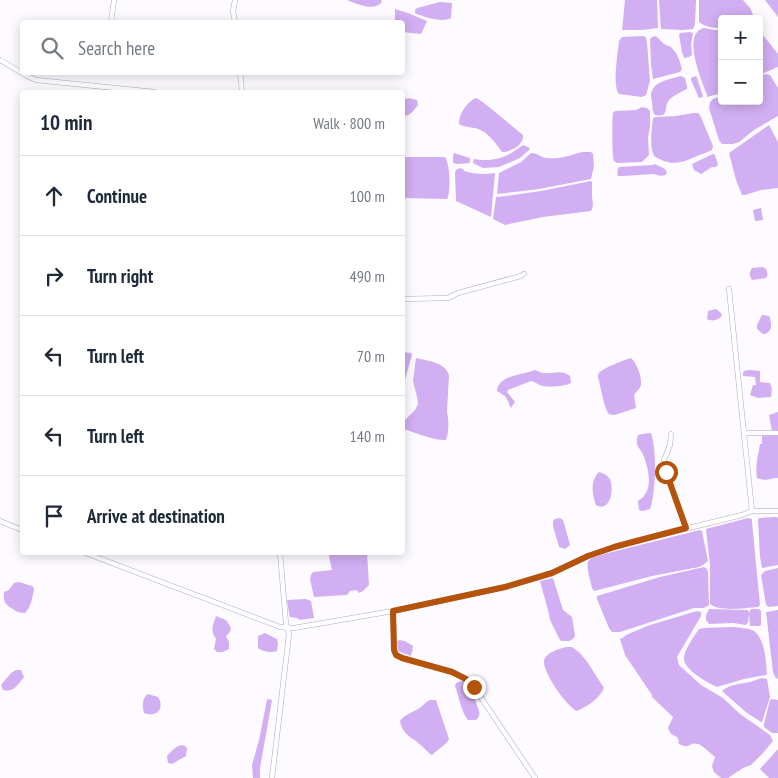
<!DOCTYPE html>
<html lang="en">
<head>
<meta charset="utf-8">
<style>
  body { margin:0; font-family:"PT Sans Narrow",sans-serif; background:#f6f6f7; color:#1f2937 }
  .controls { position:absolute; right:15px; top:15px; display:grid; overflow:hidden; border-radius:5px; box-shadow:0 2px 12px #0003 }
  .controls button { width:45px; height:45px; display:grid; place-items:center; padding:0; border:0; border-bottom:1px solid #e0e1e3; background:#fff; color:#1f2937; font:25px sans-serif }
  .stop { position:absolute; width:15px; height:15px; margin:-11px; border:4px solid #b45309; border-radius:50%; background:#fff }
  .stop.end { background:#b45309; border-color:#fff; box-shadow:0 1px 5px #0008 }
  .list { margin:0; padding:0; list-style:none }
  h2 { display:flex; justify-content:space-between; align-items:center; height:65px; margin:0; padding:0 20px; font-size:21px }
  h2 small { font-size:16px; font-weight:400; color:#747a83 }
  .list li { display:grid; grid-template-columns:32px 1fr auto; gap:15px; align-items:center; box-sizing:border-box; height:80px; padding:0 20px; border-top:1px solid #e0e1e3 }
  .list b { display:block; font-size:19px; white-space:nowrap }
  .list em { font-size:16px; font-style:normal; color:#747a83 }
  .icon { flex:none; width:28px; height:28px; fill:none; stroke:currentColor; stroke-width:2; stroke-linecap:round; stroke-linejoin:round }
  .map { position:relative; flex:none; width:778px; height:778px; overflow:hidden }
  .search { position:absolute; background:#fff; box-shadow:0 2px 12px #0003; left:20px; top:20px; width:385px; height:55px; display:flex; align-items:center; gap:12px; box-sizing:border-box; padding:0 18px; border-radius:5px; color:#747a83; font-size:19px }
  .panel { position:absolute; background:#fff; box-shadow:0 2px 12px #0003; left:20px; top:90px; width:385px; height:465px; border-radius:5px }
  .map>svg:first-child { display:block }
  .water { fill:#d2aef2 }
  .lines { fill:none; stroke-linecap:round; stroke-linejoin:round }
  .minor-casing { stroke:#b3a9bd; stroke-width:5.5 }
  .minor { stroke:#fff; stroke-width:4.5 }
  .route { stroke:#b45309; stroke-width:6 }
</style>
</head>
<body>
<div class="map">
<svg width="778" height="778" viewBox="0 0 778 778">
  <rect width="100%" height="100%" fill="#fdfbff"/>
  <g class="water">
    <path d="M347 0H381L382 2C374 12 357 4 347 0Z"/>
    <polygon points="625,0 657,0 658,28 642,30 622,30"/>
    <polygon points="659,0 696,0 695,24 693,29 683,30 661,29"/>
    <path d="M699 0H743L750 8 755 19H722V28C714 28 705 27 699 22Z"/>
    <polygon points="765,0 778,0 778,17"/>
    <path d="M440 2 452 3 451 18C442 23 424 17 415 13V10L417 8Z"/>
    <polygon points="395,9 408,13 427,21 421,34 403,32 402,22 395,22"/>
    <path d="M704 28 714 30H722V93L707 97V95C702 81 681 33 704 28Z"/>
    <polygon points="759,30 778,54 778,67 759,75"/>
    <polygon points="690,32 693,33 691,44 692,55 689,57 684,58 682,52 679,35 680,33"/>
    <path d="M643 36 646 37 647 43 650 81 646 95 642 97 619 94C612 85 618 53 619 41L622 37Z"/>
    <polygon points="656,36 664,44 671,47 676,53 679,59 682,69 680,72 653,79 651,64 650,39 652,37"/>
    <polygon points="765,74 770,75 778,88 778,116 754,130 739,142 733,144 722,144 719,140 709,108 710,102 713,99 722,96 722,101 759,101 759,77"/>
    <path d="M681 76 685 78 687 87V89C681 92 674 95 669 100 663 108 670 118 655 115 652 111 653 109 652 103 652 100 651 98 651 95 652 81 671 79 681 76Z"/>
    <polygon points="696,76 697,78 703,96 703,97 699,98 691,80 691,78"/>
    <path d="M408 98 417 100 418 105C413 111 411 116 403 116V100Z"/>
    <path d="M475 98C480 99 485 104 489 107L523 135C524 145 511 152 502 152 495 142 487 131 475 128 469 127 464 127 459 124 459 113 466 104 475 98Z"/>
    <path d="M642 107 647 108 650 111V127L648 137 649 155 642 162 617 163C616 162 615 162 614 161 612 158 612 118 613 113L615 111 636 110Z"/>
    <path d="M693 113H698L700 115 713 146 712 150C708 152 702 154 697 156 680 164 670 166 654 156 649 146 652 130 653 118L656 117 676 116Z"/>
    <polygon points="769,125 778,142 778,188 761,190 745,195 742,195 736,180 729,153"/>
    <path d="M523 145 530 148 529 150 520 158 499 167 483 168 473 163 474 159C495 162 506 158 523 145Z"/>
    <path d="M582 152H591L593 154 594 166 591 179 539 189 497 194 499 173 521 162 531 153C538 153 540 157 546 158 558 160 571 155 582 152Z"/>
    <polygon points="454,153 470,158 470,163 457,164 453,163 453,156"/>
    <polygon points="713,154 715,155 718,165 716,167 712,167 701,174 694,170 692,164 694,163"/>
    <path d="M403 157H445C450 164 451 192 447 199L403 198Z"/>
    <path d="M655 164 665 169 667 173 665 175 661 176 654 174 623 176H618C617 173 617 170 619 167L653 165Z"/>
    <path d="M460 168 463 169 464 171C474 174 484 175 495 173L491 217 456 201 455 173 456 170Z"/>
    <polygon points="591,181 592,182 592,196 593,206 591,211 543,217 505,225 493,219 496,197 507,196 541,191"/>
    <polygon points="761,208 763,220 755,221 753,210"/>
    <path d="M762 267C767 268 768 272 767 277L766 278 752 280C749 275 749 273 752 268Z"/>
    <path d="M716 309 721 313 722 316C718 320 712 322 707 319L708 311Z"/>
    <path d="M762 315 769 316C772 323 773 333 763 334L757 329V325Z"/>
    <polygon points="403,352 411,353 412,355 404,383 403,393"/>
    <path d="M416 358C428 361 445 362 449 375L447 412C449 420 449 433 446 440 430 440 418 433 403 429L404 421 415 410 418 404 417 397 413 381Z"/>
    <path d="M631 358C637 363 642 377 641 385 640 389 636 392 634 395L636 408C631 410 626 411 621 413 617 414 613 416 609 414 605 412 600 384 598 377 598 375 598 374 599 373 603 368 624 360 631 358Z"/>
    <path d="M535 370C538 371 541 373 544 373 554 374 561 369 570 376L571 383C563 387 551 387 543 386 538 385 536 382 531 381L508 390 507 392 515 402 511 408C509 404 508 400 505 396 502 394 500 393 497 391 498 375 523 375 535 370Z"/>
    <polygon points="749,370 760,371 760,382 770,383 772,389 771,397 758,398 750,395 753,385 756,385 755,377 743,376 743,373 744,371"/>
    <polygon points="778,412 778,431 772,431 769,415"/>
    <path d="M651 433C657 450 656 492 650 509L643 511 639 510 638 501C654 492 649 471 644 457 641 448 634 447 638 435L642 434Z"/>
    <path d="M762 435H778V478C768 478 769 482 757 478 755 466 758 456 760 444H762Z"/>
    <path d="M599 472C603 473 607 475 609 478 615 485 611 514 596 505 592 494 590 481 599 472Z"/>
    <polygon points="774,517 777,517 778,519 778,565 762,568 760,557 758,520 759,518"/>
    <polygon points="560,518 563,520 564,523 570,545 565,549 559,547 553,526 553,521 555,519"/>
    <path d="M748 518 752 519V522L760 605 758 607C745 608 719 612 710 604V565L706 529Z"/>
    <path d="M700 530 702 531 708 561 703 565 699 567 652 576 598 590 594 591 592 588C591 582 585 565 589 560 592 557 600 556 604 554Z"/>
    <polygon points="331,553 367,553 369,585 363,591 359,593 357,590 350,591 348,594 346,595 314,597 310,579 311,575 313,572 332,570 329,557"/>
    <path d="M704 567 707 569 708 573 709 605C705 609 700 608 694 608L620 632H612L609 628 597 599V596L660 577Z"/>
    <polygon points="778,568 778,606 769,607 766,605 761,575 765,571"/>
    <polygon points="553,578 563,610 572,617 575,636 573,639 569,641 561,641 560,640 550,620 549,614 540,581"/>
    <path d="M19 582 32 586 34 588C33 596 31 607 25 613 20 613 17 612 13 609 5 605 3 601 4 592L9 590 14 583Z"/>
    <polygon points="306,599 311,601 314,618 300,620 297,618 290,617 289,613 287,600"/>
    <polygon points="709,609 748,610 749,613 751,609 759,609 761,611 761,625 759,626 750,626 749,614 748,622 746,625 733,623 709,624 706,620 706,615"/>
    <polygon points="778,610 778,679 775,677 773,672 766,612"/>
    <path d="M697 611 701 612V616L677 657 679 665 701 685 723 698 740 714 770 735 773 741 763 753 751 765 743 768 728 778H721L714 772 712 766 715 757C711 754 702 745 698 744 689 741 689 751 678 743L679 741 677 737 671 734 668 728 673 717 652 697V695L625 655 620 639 624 637 626 635 650 625Z"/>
    <path d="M216 616 226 620 231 628 230 632 226 636 229 642V649L223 652H217L214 649 216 639C210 631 213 625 216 616Z"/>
    <path d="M733 627C739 628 747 628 752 630 765 636 766 662 767 674L766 675 744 679 717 687C708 683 682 669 684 657 685 649 694 636 699 629L704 628Z"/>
    <path d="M265 633 277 639 278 644 277 651C271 653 263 652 258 648V636Z"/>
    <polygon points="399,640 405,641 413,646 412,653 411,654 411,656 398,651 397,642"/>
    <path d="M566 647H572L580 653 588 663 604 688C599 699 588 706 577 711 567 707 544 674 544 662 544 653 559 649 566 647Z"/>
    <path d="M16 670H21L24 677C18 684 14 693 3 690L1 685 11 673Z"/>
    <path d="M762 678 767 679 770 697 762 722H761L747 713 722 691C730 684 740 684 750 682 754 681 758 679 762 678Z"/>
    <path d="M463 680 471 688 479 711C480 715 479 717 476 720H468C461 712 459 696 455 686L456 683Z"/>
    <path d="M148 694 158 697C165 708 157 718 144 713 142 706 142 698 148 694Z"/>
    <polygon points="268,699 272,700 260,768 260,778 253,778 252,765 259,740 267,700"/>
    <polygon points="772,699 778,700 778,733 772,733 764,727 764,724 770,700"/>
    <path d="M430 700H436L449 739C447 744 437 750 432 755L430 754C426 750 422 746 417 742 409 736 402 733 400 721 406 713 413 713 421 707 425 704 425 702 430 700Z"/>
    <path d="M181 745 185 746 187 748 186 756 172 764 168 763 167 756C171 751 175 747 181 745Z"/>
    <polygon points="778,749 778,778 769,778 760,769"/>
  </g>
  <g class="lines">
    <defs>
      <g id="minor">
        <polyline points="111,22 114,0"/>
        <polyline points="235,22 233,11 235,0"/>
        <polyline points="0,60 27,76 36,80 155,92"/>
        <polyline points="240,72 242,92"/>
        <polyline points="729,289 752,511"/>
        <polyline points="402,299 448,298 458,293 521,276 524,274"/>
        <polyline points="744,433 778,433"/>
        <polyline points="671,434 670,445 664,460 664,465 686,528"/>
        <polyline points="0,521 22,530"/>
        <polyline points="83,552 280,627 294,628 393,611 505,587 552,573 588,556 627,543 742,515 752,511 778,511"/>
        <polyline points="393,611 394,650 396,655 402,658 453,672 466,679 474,687 535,778"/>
        <polyline points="272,778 289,634 286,624 280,552"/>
      </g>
    </defs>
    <use href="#minor" class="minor-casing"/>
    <use href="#minor" class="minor"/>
  </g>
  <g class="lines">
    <polyline class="route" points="474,687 466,679 452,672 402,658 396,655 394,650 393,611 505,587 552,573 588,556 614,547 686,528 666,472"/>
  </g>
</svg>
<div class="controls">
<button>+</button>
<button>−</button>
</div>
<div class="stop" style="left:666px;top:472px"></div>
<div class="stop end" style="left:474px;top:687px"></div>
<div class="search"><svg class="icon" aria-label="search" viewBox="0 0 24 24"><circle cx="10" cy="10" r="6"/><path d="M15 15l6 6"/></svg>Search here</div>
<section class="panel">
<h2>10 min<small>Walk · 800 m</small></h2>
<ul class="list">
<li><svg class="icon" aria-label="ahead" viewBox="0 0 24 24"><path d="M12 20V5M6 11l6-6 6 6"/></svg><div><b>Continue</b></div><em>100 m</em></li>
<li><svg class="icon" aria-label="right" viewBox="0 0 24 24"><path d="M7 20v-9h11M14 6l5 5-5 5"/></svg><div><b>Turn right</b></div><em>490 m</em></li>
<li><svg class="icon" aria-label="left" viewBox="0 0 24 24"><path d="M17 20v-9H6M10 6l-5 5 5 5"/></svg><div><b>Turn left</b></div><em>70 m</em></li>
<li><svg class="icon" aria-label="left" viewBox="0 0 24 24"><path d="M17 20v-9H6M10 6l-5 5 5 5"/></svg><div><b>Turn left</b></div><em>140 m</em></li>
<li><svg class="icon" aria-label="arrive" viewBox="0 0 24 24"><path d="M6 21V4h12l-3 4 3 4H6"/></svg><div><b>Arrive at destination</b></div></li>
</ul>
</section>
</div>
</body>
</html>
